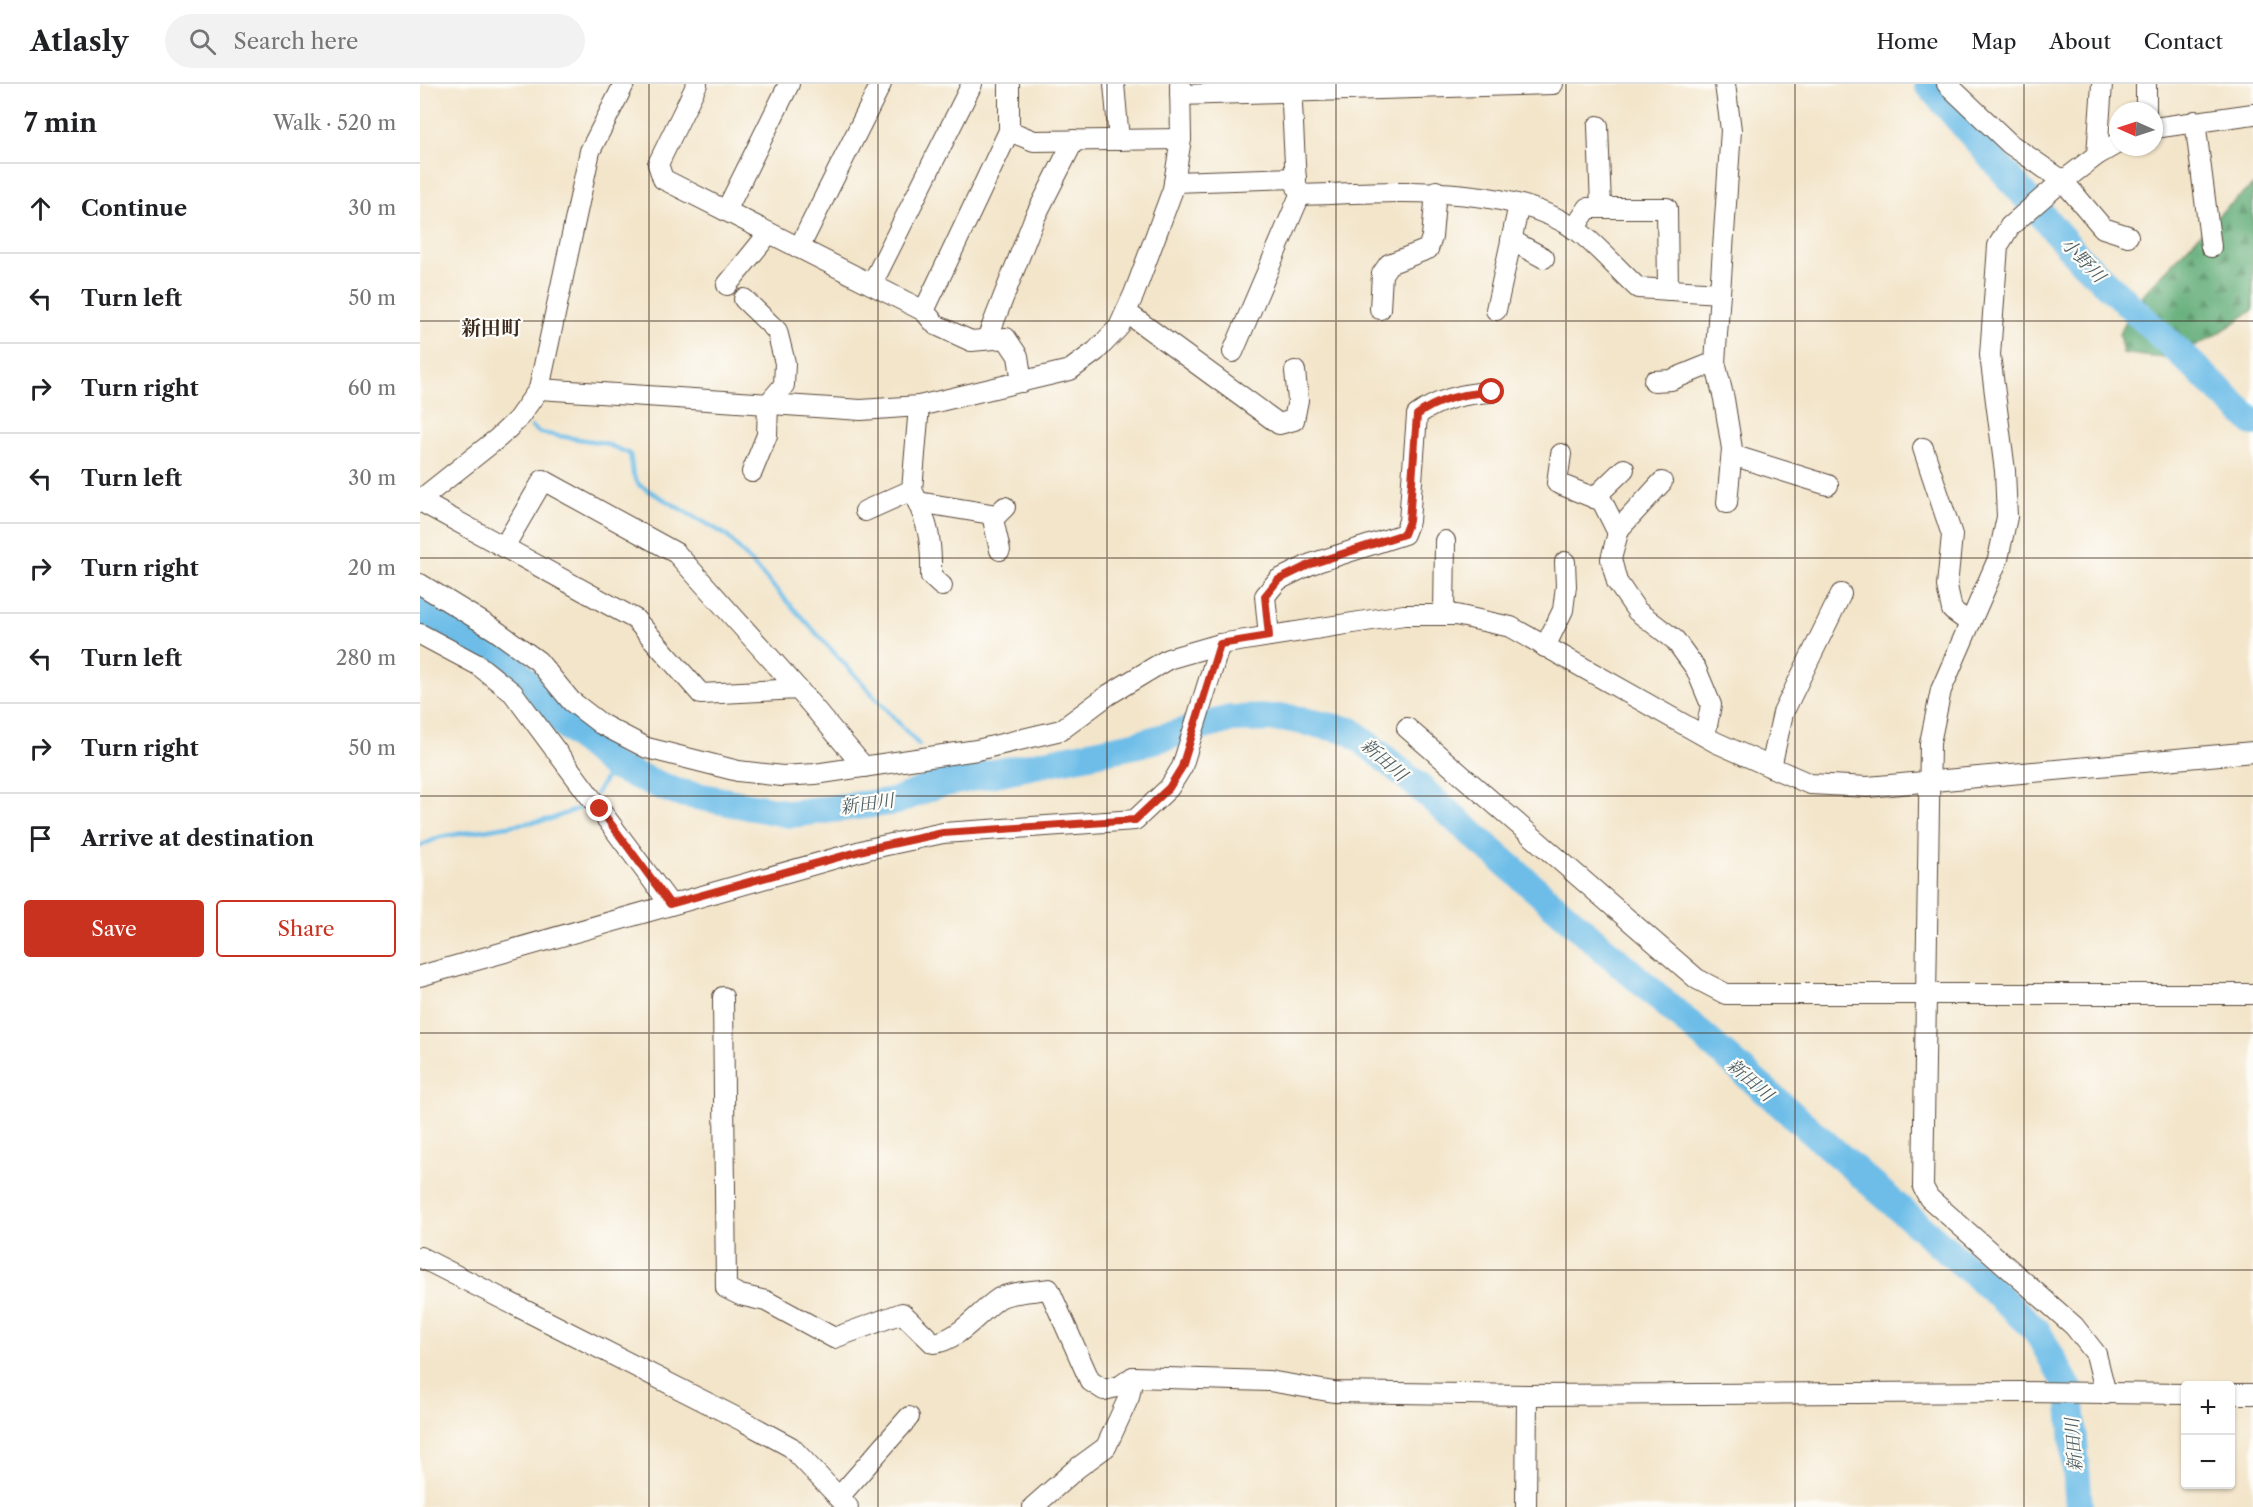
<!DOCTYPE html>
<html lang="en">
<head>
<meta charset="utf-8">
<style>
  body { margin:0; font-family:"Libre Caslon Text","Noto Serif JP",serif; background:#f2f2f2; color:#202124 }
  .controls { position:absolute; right:18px; bottom:18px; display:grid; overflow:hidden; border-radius:6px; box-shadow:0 2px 4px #0004 }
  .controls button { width:54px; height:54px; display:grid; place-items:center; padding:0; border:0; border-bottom:2px solid #e0e0e0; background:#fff; color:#202124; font:30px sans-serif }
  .compass { position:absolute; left:1689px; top:18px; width:54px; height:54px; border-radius:50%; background:#fff; box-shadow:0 2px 4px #0004; rotate:273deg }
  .stop { position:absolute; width:18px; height:18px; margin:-14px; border:4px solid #c8321e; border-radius:50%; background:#fff }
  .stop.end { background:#c8321e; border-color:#fff; box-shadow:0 2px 6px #0008 }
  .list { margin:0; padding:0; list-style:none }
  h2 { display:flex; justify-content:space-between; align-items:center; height:78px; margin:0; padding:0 24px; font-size:26px }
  h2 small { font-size:20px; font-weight:400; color:#757577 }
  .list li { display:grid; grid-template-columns:39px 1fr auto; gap:18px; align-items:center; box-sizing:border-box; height:90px; padding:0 24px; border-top:2px solid #e0e0e0 }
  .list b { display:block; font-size:22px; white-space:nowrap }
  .list em { font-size:20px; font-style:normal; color:#757577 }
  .actions { display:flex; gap:12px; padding:18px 24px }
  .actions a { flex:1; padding:14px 0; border:2px solid #c8321e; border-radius:6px; text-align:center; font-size:21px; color:#c8321e }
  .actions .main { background:#c8321e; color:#fff }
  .icon { flex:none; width:33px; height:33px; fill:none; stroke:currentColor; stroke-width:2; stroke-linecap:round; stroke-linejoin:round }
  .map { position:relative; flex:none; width:1833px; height:1423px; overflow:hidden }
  header { display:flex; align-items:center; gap:36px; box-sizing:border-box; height:84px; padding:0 30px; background:#fff; border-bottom:2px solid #e0e0e0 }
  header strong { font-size:28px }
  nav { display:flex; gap:33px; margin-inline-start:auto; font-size:21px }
  .search { width:420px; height:54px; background:#f2f2f2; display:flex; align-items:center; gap:15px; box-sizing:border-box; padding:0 21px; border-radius:33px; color:#757577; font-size:22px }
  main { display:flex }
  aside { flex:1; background:#fff }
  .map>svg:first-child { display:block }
  .forest { fill:url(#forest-firs); stroke:#4e6b4a; stroke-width:1.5 }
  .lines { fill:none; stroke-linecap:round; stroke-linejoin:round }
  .stream { stroke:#6dbde8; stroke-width:4.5 }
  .river { stroke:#6dbde8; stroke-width:28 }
  .minor-casing { stroke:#574638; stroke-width:22 }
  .minor { stroke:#fff; stroke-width:20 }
  .route { stroke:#c8321e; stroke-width:8 }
  .grid { fill:none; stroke:#3b2a1e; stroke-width:1.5; stroke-opacity:0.55 }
  .labels { text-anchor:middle; stroke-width:4.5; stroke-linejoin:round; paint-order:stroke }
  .water-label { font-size:18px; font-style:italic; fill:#4c5d65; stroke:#fdfcf7 }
  .quarter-label { font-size:20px; font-weight:bold; fill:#3b2a1e; stroke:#fdfcf7 }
</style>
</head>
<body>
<header>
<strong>Atlasly</strong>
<div class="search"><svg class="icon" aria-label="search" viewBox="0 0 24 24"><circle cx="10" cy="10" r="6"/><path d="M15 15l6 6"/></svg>Search here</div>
<nav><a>Home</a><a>Map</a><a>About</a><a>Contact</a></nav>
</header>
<main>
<aside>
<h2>7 min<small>Walk · 520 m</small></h2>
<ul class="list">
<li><svg class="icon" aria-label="ahead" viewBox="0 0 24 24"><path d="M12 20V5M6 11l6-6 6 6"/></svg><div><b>Continue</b></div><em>30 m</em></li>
<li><svg class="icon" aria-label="left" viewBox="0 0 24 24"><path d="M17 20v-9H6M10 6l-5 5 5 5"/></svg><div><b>Turn left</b></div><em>50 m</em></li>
<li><svg class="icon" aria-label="right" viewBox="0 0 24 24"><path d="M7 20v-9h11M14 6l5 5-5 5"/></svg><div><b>Turn right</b></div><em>60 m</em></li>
<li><svg class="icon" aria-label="left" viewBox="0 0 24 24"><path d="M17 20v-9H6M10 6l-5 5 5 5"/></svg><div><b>Turn left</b></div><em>30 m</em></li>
<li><svg class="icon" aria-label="right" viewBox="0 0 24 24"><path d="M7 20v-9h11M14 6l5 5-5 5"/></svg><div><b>Turn right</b></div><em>20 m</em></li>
<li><svg class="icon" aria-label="left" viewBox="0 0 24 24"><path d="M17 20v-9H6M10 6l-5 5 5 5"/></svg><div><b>Turn left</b></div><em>280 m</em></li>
<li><svg class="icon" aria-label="right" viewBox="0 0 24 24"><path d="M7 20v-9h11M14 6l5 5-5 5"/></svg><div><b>Turn right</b></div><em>50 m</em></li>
<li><svg class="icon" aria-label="arrive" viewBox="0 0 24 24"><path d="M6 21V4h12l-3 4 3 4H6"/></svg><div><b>Arrive at destination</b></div></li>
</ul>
<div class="actions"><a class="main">Save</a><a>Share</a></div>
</aside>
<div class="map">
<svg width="1833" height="1423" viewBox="0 0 1833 1423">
  <defs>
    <pattern id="forest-firs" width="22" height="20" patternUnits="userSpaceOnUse" patternTransform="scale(1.5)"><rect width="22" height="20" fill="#60ac77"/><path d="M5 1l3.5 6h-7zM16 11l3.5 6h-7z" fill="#508c61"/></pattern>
  </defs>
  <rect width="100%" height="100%" fill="#fdfcf7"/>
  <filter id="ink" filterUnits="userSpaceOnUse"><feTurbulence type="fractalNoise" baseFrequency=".0167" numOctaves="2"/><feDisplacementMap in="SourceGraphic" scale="12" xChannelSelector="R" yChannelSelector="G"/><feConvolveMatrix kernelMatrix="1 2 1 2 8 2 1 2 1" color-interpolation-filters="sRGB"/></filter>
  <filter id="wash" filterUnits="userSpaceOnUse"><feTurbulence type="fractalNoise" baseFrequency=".008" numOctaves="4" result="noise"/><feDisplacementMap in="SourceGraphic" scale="24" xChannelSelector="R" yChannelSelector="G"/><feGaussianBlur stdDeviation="1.35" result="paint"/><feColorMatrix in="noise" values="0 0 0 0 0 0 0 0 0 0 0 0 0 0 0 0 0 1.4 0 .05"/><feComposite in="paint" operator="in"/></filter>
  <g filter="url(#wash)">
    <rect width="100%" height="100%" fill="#f3e5ca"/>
    <path class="forest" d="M1833 101V226C1810 242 1782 262 1755 271 1740 276 1718 271 1703 269L1699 250 1717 217 1795 134Z"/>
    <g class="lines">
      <g class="stream">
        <polyline points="112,343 120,349 184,359 210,370 213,390 219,401 306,451 499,661"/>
        <polyline points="505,689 508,705"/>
        <polyline points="176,710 193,682"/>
        <polyline points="0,762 20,753 131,735 171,720"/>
      </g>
      <g class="river">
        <polyline points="1508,0 1658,173 1833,338"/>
        <polyline points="0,526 93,582 137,634 193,682 256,708 370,730 476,717 516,701 719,660 810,635 868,634 931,647 991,696 1569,1203 1617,1247 1650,1307 1659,1423"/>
      </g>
    </g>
  </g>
  <g filter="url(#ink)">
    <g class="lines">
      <defs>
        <g id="minor">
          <polyline points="277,0 238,80 243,95 504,227 516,241 551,257 586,254 598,272 602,298"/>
          <polyline points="694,0 699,56"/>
          <path d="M871 0 876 100 880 111C964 109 1086 96 1158 147 1179 163 1198 186 1218 204L1300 209 1311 46 1305 0"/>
          <polyline points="1527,0 1590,60 1643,97 1683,144 1708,152"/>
          <polyline points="1726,0 1726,27"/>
          <polyline points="760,11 1133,0"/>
          <polyline points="1775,37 1791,163"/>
          <polyline points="1178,42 1181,124"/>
          <polyline points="1734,44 1833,30"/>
          <polyline points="589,47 614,57 761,55"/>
          <polyline points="1677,71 1682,0"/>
          <polyline points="754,98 876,94"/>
          <polyline points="306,127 369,0"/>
          <polyline points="1154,145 1168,124 1247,124 1248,206"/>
          <polyline points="1091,156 1124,174"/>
          <polyline points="379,164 461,0"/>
          <polyline points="452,200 552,0"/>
          <polyline points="307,201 349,149"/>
          <polyline points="324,215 357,247 365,279 364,301 348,320 347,351 332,388"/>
          <polyline points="960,225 962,190 969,180 1008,165 1012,153 1016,107"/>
          <polyline points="1076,226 1099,121"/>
          <polyline points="504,227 589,47 589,0"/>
          <polyline points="706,228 859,340 874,336 878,316 875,287"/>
          <polyline points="567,255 614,135 654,56"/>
          <polyline points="813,268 880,111"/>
          <polyline points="1295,278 1304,315 1312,365 1307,419"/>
          <polyline points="1234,297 1251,296 1295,278 1300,209"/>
          <polyline points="119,305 441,326 499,322 650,286 676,267 699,243 714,210 753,105 761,55 760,0"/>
          <polyline points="1503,364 1532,451 1527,502 1532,526 1550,539"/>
          <polyline points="1141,370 1137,399 1182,417 1198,449"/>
          <polyline points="1312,371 1408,401"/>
          <polyline points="1242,398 1199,445 1191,475 1197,498 1217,527 1255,556 1276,585 1291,621 1285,652"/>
          <path d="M492 406C508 438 512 456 511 492L522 502"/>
          <polyline points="1174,414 1204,385"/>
          <polyline points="0,416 78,354 97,336 119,305 170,67 204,0"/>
          <polyline points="0,417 215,535 281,610 378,605 444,683"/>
          <polyline points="498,418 577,431 585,423"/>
          <polyline points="445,427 492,406 499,322"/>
          <polyline points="572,431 580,466"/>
          <polyline points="84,463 123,396 256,469 378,605"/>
          <polyline points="0,500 75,546 118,577 151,617 181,640 227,664 318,687 362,692 395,690 557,666 641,646 688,611 748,575 800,560 984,531 1036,531 1091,543 1295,658 1351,683 1390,700 1448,703 1833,668"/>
          <polyline points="1024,531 1025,457"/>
          <polyline points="0,550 58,581 93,609 250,820"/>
          <path d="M849 552 845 512 858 496 891 480 984 450 989 437 997 331C1019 315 1045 309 1072 308"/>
          <polyline points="1125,563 1143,526 1146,502 1145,478"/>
          <polyline points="987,644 1277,895 1306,910 1833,910"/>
          <polyline points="1351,683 1363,629 1421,510"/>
          <polyline points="0,892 448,765 523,749 715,736 749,704 762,683 800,560"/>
          <path d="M303 913 306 1204 320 1211 346 1217 414 1254 482 1229 513 1259C538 1257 558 1229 578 1215 587 1208 617 1207 629 1205L670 1297 684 1306 700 1302 713 1293 849 1297 914 1308 1107 1311 1599 1308 1766 1310"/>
          <polyline points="0,1173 323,1337 371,1363 428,1423"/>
          <polyline points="1686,1310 1676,1270 1654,1242 1509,1114 1503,1103 1510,659 1521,606 1578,475 1587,433 1585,387 1570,271 1578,162 1590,142 1634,104 1677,71 1698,59"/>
          <polyline points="1810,1310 1833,1310"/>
          <polyline points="419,1413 489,1333"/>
          <polyline points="613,1423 656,1385 686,1363 709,1313 713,1293"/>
          <polyline points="1106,1423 1107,1311"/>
        </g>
      </defs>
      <use href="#minor" class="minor-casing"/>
      <use href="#minor" class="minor"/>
    </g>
  </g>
  <g class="lines" filter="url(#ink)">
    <path class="route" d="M180 725 250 820 448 765 523 749 715 736 749 704 762 683 800 560 849 552 845 512 858 496 891 480 984 450 989 437 997 331C1019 314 1045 309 1072 308"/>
  </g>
  <path class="grid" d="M229 0V1423M458 0V1423M687 0V1423M916 0V1423M1146 0V1423M1375 0V1423M1604 0V1423M0 237H1833M0 474H1833M0 712H1833M0 949H1833M0 1186H1833"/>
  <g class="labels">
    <g class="water-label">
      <text transform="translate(1663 176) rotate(46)" y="6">小野川</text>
      <text transform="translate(964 676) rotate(41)" y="6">新田川</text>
      <text transform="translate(447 720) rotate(-8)" y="6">新田川</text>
      <text transform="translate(1330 996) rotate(41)" y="6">新田川</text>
      <text transform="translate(1654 1361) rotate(-94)" y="6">新田川</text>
    </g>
    <g class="quarter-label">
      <text x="71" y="251">新田町</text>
    </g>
  </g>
</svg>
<div class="controls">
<button>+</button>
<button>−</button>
</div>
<svg class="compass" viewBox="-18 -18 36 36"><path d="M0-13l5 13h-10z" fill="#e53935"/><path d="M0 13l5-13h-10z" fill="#757577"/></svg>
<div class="stop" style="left:1072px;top:308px"></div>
<div class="stop end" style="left:180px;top:725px"></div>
</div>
</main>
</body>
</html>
